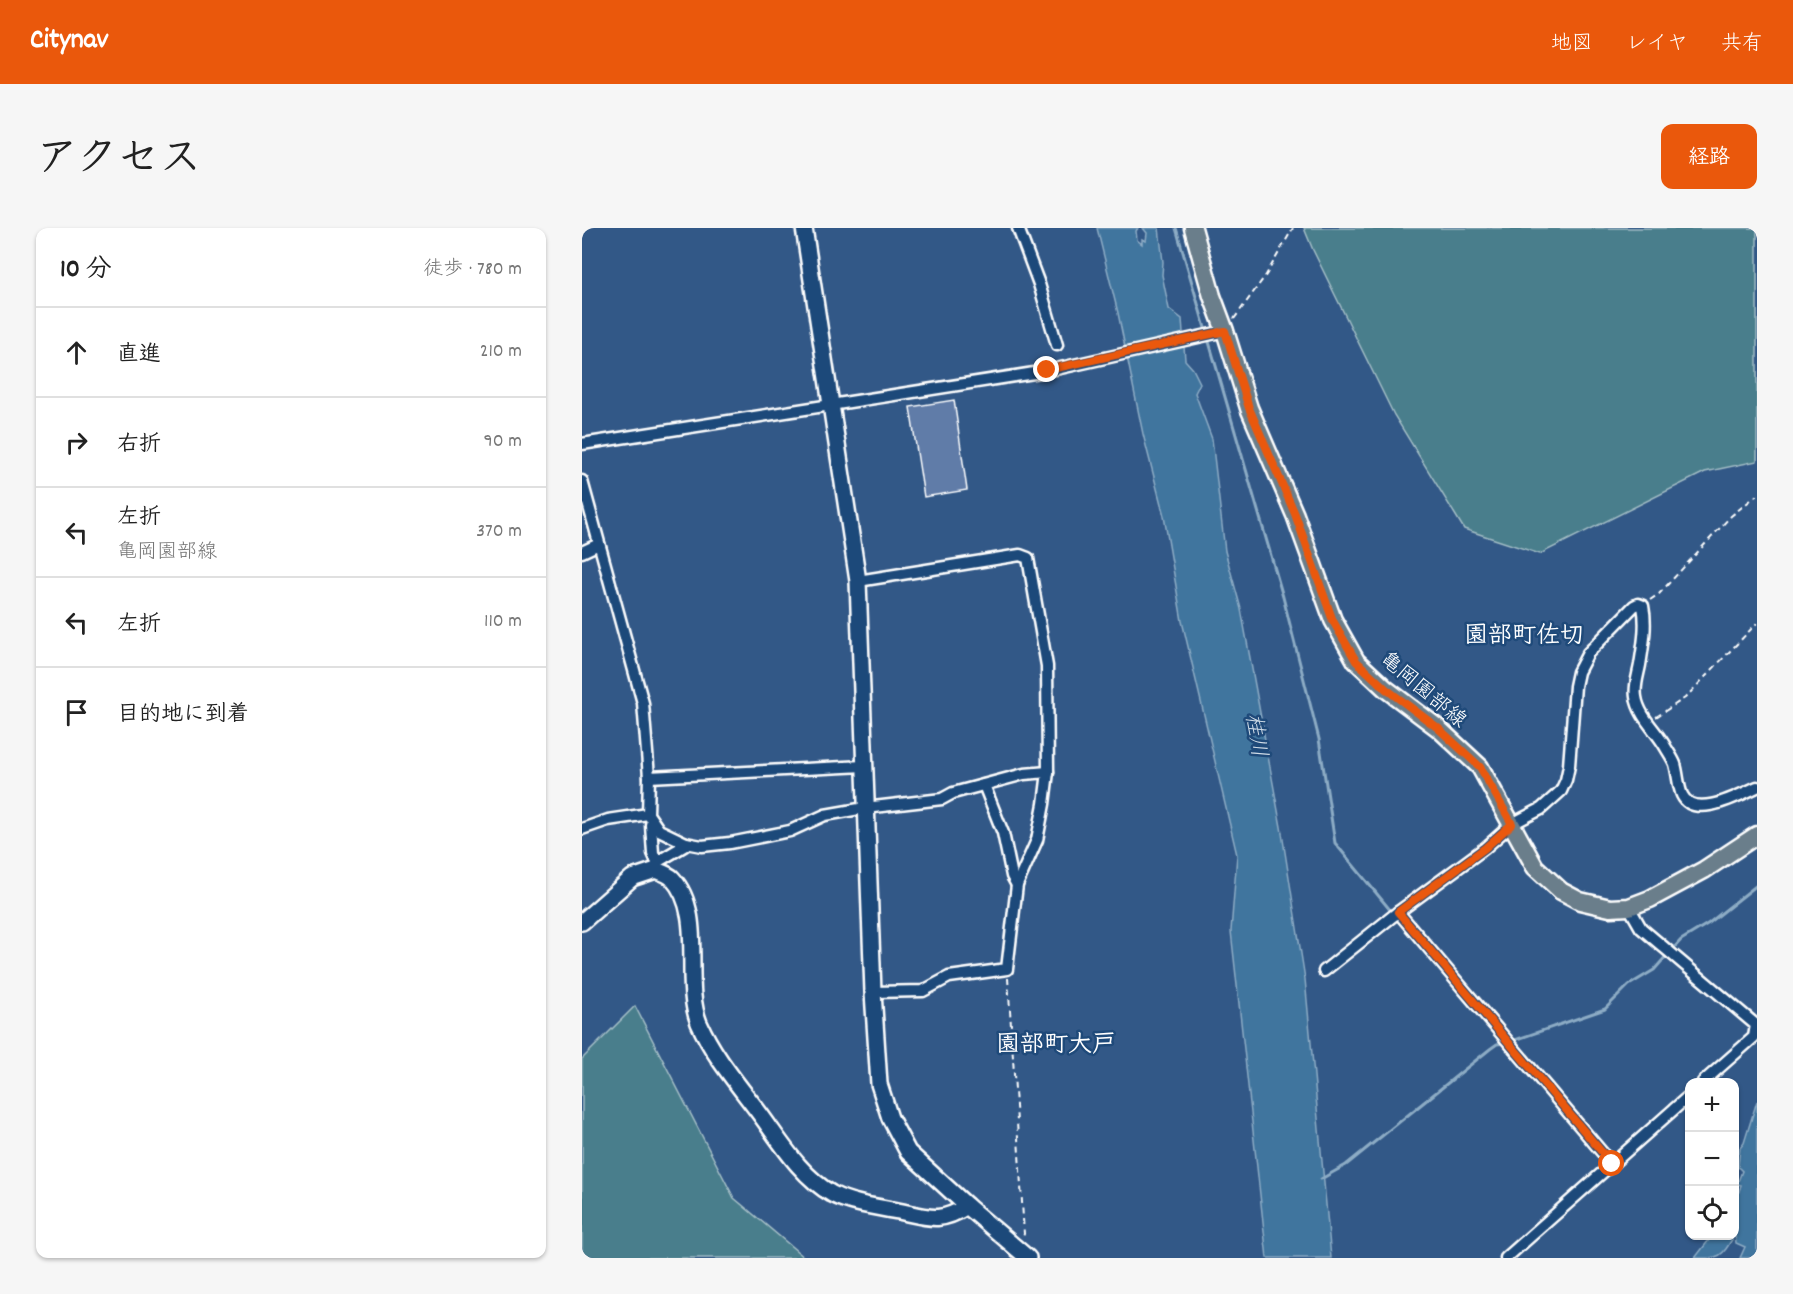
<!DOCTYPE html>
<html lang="ja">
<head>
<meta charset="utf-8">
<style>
  body { margin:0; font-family:Dekko,"Klee One",sans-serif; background:#f6f6f6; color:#222 }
  .controls { position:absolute; right:18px; bottom:18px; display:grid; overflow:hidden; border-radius:12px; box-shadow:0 2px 4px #0004 }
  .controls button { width:54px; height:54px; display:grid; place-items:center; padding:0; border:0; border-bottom:2px solid #e0e0e0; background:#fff; color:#222; font:30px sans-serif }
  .stop { position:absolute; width:18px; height:18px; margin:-14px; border:4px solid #ea580c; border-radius:50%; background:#fff }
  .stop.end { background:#ea580c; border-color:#fff; box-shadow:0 2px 6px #0008 }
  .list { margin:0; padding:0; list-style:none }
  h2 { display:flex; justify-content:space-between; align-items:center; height:78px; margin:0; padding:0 24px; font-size:26px }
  h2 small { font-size:20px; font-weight:400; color:#767676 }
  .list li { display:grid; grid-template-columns:39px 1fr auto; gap:18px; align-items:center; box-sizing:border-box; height:90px; padding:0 24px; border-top:2px solid #e0e0e0 }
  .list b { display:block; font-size:22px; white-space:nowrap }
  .list p { margin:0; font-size:20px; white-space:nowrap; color:#767676 }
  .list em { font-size:20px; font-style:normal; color:#767676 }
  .icon { flex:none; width:33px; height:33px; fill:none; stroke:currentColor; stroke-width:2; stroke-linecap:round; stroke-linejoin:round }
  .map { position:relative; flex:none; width:1175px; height:1030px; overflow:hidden; border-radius:12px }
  header { display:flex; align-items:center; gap:36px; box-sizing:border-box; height:84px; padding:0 30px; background:#ea580c; color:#fff }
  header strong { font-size:28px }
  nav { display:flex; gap:33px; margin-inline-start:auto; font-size:21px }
  .intro { display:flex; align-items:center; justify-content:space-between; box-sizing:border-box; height:144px; padding:0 36px }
  h1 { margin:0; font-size:42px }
  .button { padding:15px 27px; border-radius:12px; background:#ea580c; color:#fff; font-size:21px; font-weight:700 }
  main { display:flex; gap:36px; padding:0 36px }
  aside { flex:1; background:#fff; border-radius:12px; box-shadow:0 2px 4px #0004 }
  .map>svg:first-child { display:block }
  .green { fill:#497e8c; stroke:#a4bec6; stroke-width:1.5 }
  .water { fill:#41759e; stroke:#8dacc5; stroke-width:1.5 }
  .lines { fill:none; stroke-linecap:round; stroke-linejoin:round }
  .stream { stroke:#8dacc5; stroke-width:3 }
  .building { fill:#607ca8; stroke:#fff; stroke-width:1.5 }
  .street-casing { stroke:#fff; stroke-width:15 }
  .secondary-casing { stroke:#fff; stroke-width:20 }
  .primary-casing { stroke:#fff; stroke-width:21 }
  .path { stroke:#fff; stroke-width:2; stroke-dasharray:6 4.5; stroke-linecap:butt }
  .street { stroke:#1f4a7a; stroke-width:10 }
  .secondary { stroke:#1f4a7a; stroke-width:15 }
  .primary { stroke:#6b7e8b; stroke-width:16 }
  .route { stroke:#ea580c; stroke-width:8 }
  .labels { text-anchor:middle; stroke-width:5; stroke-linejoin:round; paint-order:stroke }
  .street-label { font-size:21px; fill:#fff; stroke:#1f4a7a }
  .water-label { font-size:22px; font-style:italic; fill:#d0dce7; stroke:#1f4a7a }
  .quarter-label { font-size:24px; font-weight:bold; fill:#fff; stroke:#1f4a7a }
</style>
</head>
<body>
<header>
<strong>Citynav</strong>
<nav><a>地図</a><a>レイヤ</a><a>共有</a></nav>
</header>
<div class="intro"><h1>アクセス</h1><a class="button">経路</a></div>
<main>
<aside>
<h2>10 分<small>徒歩 · 780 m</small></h2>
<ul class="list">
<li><svg class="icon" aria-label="ahead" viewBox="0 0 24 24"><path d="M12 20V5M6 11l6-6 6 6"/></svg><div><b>直進</b></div><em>210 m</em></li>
<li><svg class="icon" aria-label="right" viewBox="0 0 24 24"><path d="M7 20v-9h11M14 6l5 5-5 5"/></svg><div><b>右折</b></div><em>90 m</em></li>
<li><svg class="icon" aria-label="left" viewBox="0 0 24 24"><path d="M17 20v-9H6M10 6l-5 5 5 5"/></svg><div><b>左折</b><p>亀岡園部線</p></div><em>370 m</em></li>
<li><svg class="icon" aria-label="left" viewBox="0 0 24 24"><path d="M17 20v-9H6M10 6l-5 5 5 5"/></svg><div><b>左折</b></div><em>110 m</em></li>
<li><svg class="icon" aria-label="arrive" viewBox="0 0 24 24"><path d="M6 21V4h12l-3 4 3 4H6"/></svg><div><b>目的地に到着</b></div></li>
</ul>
</aside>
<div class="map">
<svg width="1175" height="1030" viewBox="0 0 1175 1030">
  <rect width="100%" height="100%" fill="#325887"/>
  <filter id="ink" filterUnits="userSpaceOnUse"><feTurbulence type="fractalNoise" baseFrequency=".0167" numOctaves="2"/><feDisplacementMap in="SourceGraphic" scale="12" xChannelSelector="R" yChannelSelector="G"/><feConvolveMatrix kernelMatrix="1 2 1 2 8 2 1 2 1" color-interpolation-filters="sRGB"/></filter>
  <g filter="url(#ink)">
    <g class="green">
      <polygon points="722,0 1175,0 1175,233 1123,244 958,326 882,301 812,187 731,22"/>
      <polygon points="53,778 152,970 223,1030 0,1030 0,831"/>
    </g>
    <g class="water">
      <polygon points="515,0 556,0 554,3 555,12 560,16 560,11 564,13 565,5 561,0 577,0 581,34 580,47 587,81 600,91 603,132 611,141 618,155 613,165 630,211 643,323 659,381 699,599 723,751 749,1030 685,1030 649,703 655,627 600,393 582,288 561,206 536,85"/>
      <polygon points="1175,873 1175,1030 1158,1030 1163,1019 1154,1015 1153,1007 1153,976 1159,957 1155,956 1160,943 1156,939 1158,920 1162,915"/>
      <path d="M1130 1008H1152C1139 1030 1139 1030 1113 1030Z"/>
    </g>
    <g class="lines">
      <g class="stream">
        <polyline points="594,0 701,369 737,511 753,615 809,683"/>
        <polyline points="1090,722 1099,712 1127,695 1175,657"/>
        <polyline points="930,813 1023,781 1047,757 1072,742 1086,726"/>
        <polyline points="739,951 764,937 908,821 915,816 923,815"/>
      </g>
    </g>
    <polygon class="building" points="372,172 385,262 342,269 328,179"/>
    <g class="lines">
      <defs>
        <g id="street">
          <polyline points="436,0 457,56 475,117"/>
          <polyline points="0,216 465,143 643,103"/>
          <polyline points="0,253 61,475 67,549 66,586 77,602 104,615 120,618 148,615 208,603 243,587 283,580 360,571 371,565 442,546 466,544"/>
          <polyline points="0,324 17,316"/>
          <polyline points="276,353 438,327 446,330 465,438 466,544 462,576 455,612 435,657 425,741 367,749 341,763 291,764"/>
          <polyline points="67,549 282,538"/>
          <polyline points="402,557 421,605 430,648 435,657"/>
          <polyline points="70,593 69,597 71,625 75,634"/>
          <polyline points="0,601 26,592 66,586"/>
          <polyline points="74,642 75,634 102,618 104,615"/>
          <polyline points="1047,679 1059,700 1174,797 1172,809 1121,854"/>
          <polyline points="816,684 1030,936"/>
          <path d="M742 743 816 684 903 620 930 596 959 581 979 563 984 552 987 538 993 458 996 444 1006 425 1052 378 1056 376 1061 378C1065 397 1061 418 1058 437 1056 448 1052 458 1054 469 1057 489 1075 503 1084 520 1087 525 1091 531 1093 536 1096 546 1096 558 1100 567 1112 592 1157 567 1175 559"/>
          <polyline points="924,1030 1108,867"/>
        </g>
        <g id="secondary">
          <polyline points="222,0 276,353 291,764 297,856 308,890 326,924 385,978 446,1030"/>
          <path d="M0 694 50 650 74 642C79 644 86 646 90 650 124 686 100 753 117 795 131 827 154 854 175 882 197 911 217 947 250 966 269 976 295 979 316 983 345 989 358 996 385 978"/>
        </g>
        <polyline id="primary" points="611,0 630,68 643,103 667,180 713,287 751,392 774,433 804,461 856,500 898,539 953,639 979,663 998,673 1028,680 1047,679 1068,671 1122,642 1175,607"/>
      </defs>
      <use href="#street" class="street-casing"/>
      <use href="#secondary" class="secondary-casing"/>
      <use href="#primary" class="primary-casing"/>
      <g class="path">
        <polyline points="652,91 684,47 711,0"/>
        <polyline points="1068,372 1077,366 1149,288 1175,267"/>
        <polyline points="1074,489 1103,470 1175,395"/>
        <polyline points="426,750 442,1006 440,1011"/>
      </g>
      <use href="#street" class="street"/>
      <use href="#secondary" class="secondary"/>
      <use href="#primary" class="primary"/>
    </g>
  </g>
  <g class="lines" filter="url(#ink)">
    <polyline class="route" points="465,142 643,103 667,180 713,286 751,393 774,433 804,461 856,500 898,539 930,596 903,620 816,684 1030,936"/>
  </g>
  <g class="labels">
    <g class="street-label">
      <text transform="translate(842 461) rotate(40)" y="7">亀岡園部線</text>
    </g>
    <g class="water-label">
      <text transform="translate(676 507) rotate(81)" y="8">桂川</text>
    </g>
    <g class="quarter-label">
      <text x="942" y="414">園部町佐切</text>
      <text x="474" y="823">園部町大戸</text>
    </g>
  </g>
</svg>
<div class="controls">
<button>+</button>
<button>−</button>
<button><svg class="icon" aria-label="locate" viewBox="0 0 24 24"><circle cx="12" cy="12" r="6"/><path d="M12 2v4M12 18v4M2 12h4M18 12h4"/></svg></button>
</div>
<div class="stop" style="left:1030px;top:936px"></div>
<div class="stop end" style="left:465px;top:142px"></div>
</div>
</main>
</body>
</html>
